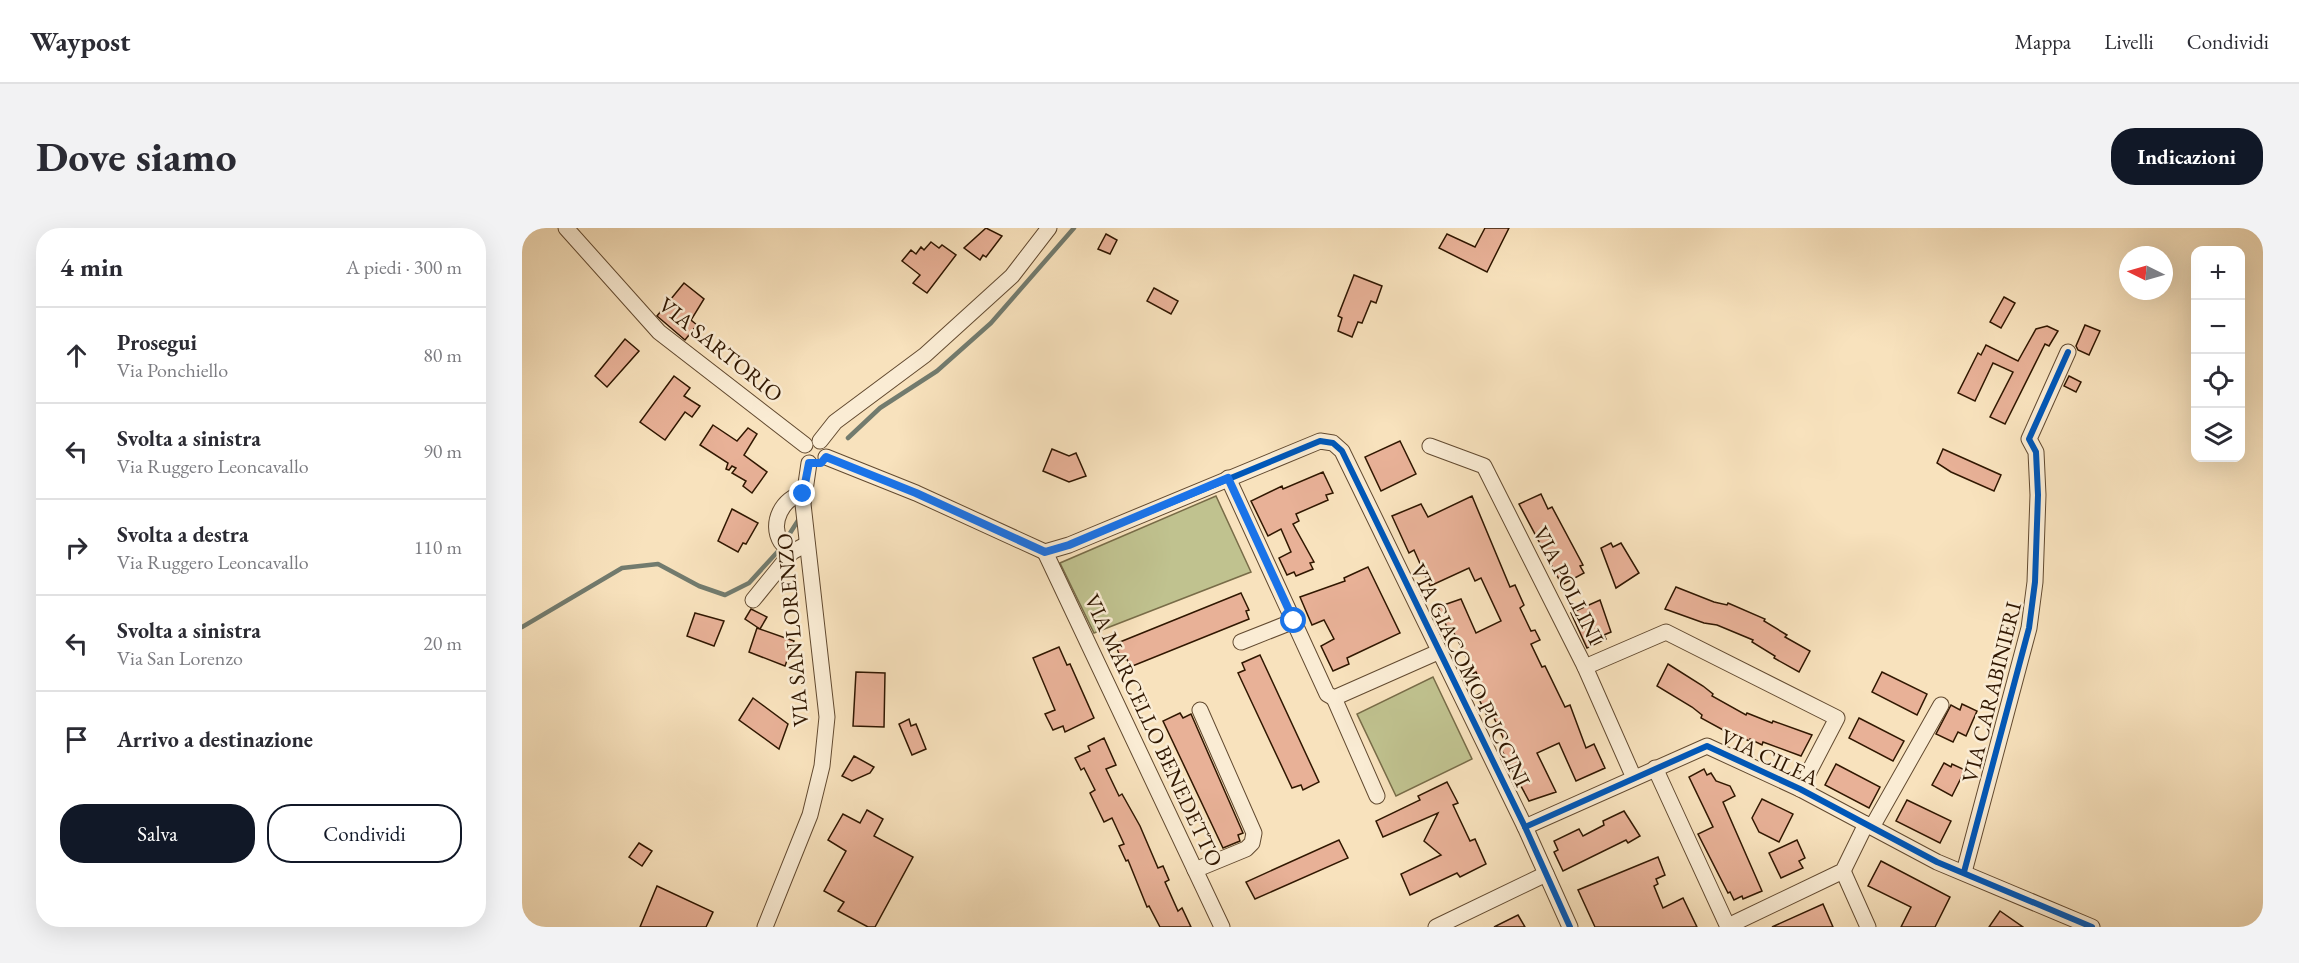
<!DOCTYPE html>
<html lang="it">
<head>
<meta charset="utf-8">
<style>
  body { margin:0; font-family:"EB Garamond",serif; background:#f2f2f3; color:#2b2b33 }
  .controls { position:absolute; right:18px; top:18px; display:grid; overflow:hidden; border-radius:12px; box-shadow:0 6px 24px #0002 }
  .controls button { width:54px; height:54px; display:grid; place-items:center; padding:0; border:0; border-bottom:2px solid #e1e1e2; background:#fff; color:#2b2b33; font:30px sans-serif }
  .compass { position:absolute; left:1597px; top:18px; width:54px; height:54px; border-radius:50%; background:#fff; box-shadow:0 6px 24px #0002; rotate:275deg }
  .stop { position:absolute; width:18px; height:18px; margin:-14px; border:4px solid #1a73e8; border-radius:50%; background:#fff }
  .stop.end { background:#1a73e8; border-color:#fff; box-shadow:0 2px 6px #0008 }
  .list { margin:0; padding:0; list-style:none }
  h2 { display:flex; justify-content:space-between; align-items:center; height:78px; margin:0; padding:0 24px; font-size:26px }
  h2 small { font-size:20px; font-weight:400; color:#7c7c81 }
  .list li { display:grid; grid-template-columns:39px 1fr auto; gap:18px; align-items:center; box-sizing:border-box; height:96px; padding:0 24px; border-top:2px solid #e1e1e2 }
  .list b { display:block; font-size:22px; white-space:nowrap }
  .list p { margin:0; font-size:20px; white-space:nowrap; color:#7c7c81 }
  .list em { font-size:20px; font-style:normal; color:#7c7c81 }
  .actions { display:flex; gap:12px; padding:18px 24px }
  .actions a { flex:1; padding:14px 0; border:2px solid #111827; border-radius:24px; text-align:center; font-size:21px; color:#111827 }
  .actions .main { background:#111827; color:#fff }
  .icon { flex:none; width:33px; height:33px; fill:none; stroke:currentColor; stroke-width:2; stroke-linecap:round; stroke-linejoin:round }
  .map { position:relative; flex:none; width:1741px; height:699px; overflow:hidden; border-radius:24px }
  header { display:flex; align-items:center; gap:36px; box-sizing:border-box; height:84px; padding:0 30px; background:#fff; border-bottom:2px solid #e1e1e2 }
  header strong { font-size:28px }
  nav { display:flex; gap:33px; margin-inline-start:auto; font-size:21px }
  .intro { display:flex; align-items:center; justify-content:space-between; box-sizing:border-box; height:144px; padding:0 36px }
  h1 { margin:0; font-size:42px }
  .button { padding:15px 27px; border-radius:24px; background:#111827; color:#fff; font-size:21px; font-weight:700 }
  main { display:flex; gap:36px; padding:0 36px }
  aside { flex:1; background:#fff; border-radius:24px; box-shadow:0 6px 24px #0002 }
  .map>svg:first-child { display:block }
  .green { fill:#c0c28f; stroke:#786c48; stroke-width:1.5 }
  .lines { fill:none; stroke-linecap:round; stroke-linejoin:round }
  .stream { stroke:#727b6e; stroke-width:4.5 }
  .building { fill:#e8b197; stroke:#301701; stroke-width:1.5 }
  .minor-casing { stroke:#624a30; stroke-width:17 }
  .minor { stroke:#faecd4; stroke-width:15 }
  .cycleway-casing { stroke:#faecd4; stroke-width:10 }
  .cycleway { stroke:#0057b8; stroke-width:6 }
  .route { stroke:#1a73e8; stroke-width:8 }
  .labels { text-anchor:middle; stroke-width:5; stroke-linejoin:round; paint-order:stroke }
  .street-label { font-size:22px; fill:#301701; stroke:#faecd4 }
</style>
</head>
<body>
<header>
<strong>Waypost</strong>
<nav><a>Mappa</a><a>Livelli</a><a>Condividi</a></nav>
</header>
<div class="intro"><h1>Dove siamo</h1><a class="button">Indicazioni</a></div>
<main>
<aside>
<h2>4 min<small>A piedi · 300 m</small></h2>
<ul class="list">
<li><svg class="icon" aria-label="ahead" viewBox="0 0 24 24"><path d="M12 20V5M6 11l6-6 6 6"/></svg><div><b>Prosegui</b><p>Via Ponchiello</p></div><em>80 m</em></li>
<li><svg class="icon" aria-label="left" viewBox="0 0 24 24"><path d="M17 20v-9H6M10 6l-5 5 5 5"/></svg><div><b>Svolta a sinistra</b><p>Via Ruggero Leoncavallo</p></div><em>90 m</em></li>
<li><svg class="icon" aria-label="right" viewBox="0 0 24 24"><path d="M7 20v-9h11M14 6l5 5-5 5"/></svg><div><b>Svolta a destra</b><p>Via Ruggero Leoncavallo</p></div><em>110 m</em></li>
<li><svg class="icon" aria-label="left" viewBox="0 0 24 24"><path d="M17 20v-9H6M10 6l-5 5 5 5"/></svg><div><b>Svolta a sinistra</b><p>Via San Lorenzo</p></div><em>20 m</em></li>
<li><svg class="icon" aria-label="arrive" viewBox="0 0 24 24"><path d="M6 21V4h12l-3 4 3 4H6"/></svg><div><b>Arrivo a destinazione</b></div></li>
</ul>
<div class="actions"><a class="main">Salva</a><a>Condividi</a></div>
</aside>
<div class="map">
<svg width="1741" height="699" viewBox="0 0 1741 699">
  <rect width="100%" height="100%" fill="#f8e2bd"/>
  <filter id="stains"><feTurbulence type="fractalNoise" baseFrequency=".00333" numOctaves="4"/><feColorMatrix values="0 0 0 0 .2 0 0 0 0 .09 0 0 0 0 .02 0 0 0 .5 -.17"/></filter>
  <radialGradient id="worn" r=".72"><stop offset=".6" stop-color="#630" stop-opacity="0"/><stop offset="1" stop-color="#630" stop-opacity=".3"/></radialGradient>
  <g class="green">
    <polygon points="694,268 729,344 572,405 538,335"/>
    <polygon points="911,449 950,531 874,568 835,486"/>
  </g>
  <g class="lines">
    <g class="stream">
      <polyline points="326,210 358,180 415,143 469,95 552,0"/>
      <polyline points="263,313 277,291"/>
      <polyline points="0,399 100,340 136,336 177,358 203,367 227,355 259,320"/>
    </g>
  </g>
  <g class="building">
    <polygon points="464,0 480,8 464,29 461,27 458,32 442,20"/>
    <polygon points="963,0 987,0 965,44 917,20 925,6 953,19"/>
    <polygon points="584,6 595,12 588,26 576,21"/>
    <polygon points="409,14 417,20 420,17 434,27 405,65 391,55 398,47 380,33 389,22 394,26 399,19 402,22"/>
    <polygon points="832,47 860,58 854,75 849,73 840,95 836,94 830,109 816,103 820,90 816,88"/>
    <polygon points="162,55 182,71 169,92 175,97 163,112 135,88"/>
    <polygon points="632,60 656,73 649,86 625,73"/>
    <polygon points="1482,69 1493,75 1479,100 1468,94"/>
    <polygon points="1563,97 1578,103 1567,127 1556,122 1554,118"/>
    <polygon points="1525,98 1536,103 1527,118 1523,116 1483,196 1468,189 1491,144 1471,135 1453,173 1436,165 1456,125 1459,127 1464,117 1496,133 1514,101"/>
    <polygon points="103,111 117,123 85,159 73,148"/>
    <polygon points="152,148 168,160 162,168 178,178 170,189 163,184 143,212 118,194"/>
    <polygon points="1547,148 1559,154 1554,164 1542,158"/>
    <polygon points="191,197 215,213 226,200 235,206 222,227 245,244 230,265 221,258 224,253 210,245 214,240 210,238 207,242 204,241 206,235 178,217"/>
    <polygon points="878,213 894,246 859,263 843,229"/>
    <polygon points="530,221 547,228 554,225 564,248 547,254 521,243"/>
    <polygon points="1421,221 1479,247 1472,263 1429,244 1415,235"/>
    <polygon points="801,244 811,265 804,267 806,272 774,286 777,293 771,296 792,334 788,335 791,341 774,348 772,344 765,347 757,330 769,324 759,301 746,308 729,273 760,258 761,261"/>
    <polygon points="1019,266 1026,281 1030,279 1061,337 1058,338 1062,345 1040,357 997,276"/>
    <polygon points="950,268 988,359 993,357 1002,377 998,380 1009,403 1013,402 1018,412 1009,416 1020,439 1023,438 1043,479 1048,477 1064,520 1072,516 1083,540 1054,553 1037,515 1015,525 1034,564 1007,573 979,521 985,518 971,488 966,490 955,467 963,463 954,444 950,446 945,435 947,434 932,405 928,406 916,379 939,371 954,405 979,393 959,350 953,353 947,340 908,358 892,322 887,325 870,288 899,276 906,289"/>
    <polygon points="210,281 236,295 224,316 221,315 216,324 196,313"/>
    <polygon points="1089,315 1091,319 1099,315 1117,345 1094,360 1079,320"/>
    <polygon points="846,339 878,405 825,430 827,436 811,443 799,418 812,411 802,392 790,397 778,369 823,353 822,350"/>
    <polygon points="1154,359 1192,374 1205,377 1206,375 1243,391 1242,393 1265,407 1263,409 1288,423 1277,444 1252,430 1253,428 1230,414 1231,412 1195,397 1182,395 1143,381"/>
    <polygon points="719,365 727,382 724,383 727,391 608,439 605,431 600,433 593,416"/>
    <polygon points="1078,372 1089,404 1082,407 1084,411 1065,420 1049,385"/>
    <polygon points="229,381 245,389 238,401 223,391"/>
    <polygon points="173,385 202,393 192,418 165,408"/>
    <polygon points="235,400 272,413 263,438 227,424"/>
    <polygon points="537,419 545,437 548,436 572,490 543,504 541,498 531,502 523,486 533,482 511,430"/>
    <polygon points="738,427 797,554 781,562 779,557 770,560 716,445 723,442 720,435"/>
    <polygon points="1146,436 1181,458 1191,466 1190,468 1224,487 1225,485 1250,495 1251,493 1290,507 1279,528 1241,514 1240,517 1228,511 1227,513 1216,507 1214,509 1179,490 1180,487 1170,479 1135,458"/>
    <polygon points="334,444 363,445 362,499 331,498"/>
    <polygon points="1360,444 1405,466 1395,487 1350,464"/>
    <polygon points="231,470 266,496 257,521 217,492"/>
    <polygon points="1440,476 1455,483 1444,508 1436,504 1431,514 1414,506 1429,477 1438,482"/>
    <polygon points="658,485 661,490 669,486 721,605 716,607 718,613 701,620 641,493"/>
    <polygon points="1337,490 1382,513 1371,533 1327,510"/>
    <polygon points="387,491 389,498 394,496 404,521 390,527 377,496"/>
    <polygon points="582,510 594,537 584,541 597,568 600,566 618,598 636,640 641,638 647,652 643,654 656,683 660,680 669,699 638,699 627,678 625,679 606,632 604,633 597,618 602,616 590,590 582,594 568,565 573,562 562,540 559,542 553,530 568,523 566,518"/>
    <polygon points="332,528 352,539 348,545 330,553 320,548"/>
    <polygon points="1422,535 1429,539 1430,536 1443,542 1430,568 1410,557"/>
    <polygon points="1314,536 1358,559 1347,580 1303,557"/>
    <polygon points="1182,541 1185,547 1189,545 1194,553 1208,558 1213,568 1201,574 1240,663 1221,671 1220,668 1212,672 1208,664 1206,665 1176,606 1191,599 1167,549"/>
    <polygon points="925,554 936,575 931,577 948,613 953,611 964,636 938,649 935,645 888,667 879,646 919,627 902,613 916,585 861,609 854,593 898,572 896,568"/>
    <polygon points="1240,571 1271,586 1257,614 1237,604 1230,590"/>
    <polygon points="1385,572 1429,593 1418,615 1374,593"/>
    <polygon points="345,582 361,591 352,608 391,629 353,699 346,699 316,683 322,674 302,663 324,623 306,612 321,586 338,595"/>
    <polygon points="1102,583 1118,608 1106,615 1104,612 1041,643 1032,624 1036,622 1032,613 1057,601 1061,608 1082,597 1081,593"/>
    <polygon points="817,612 826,630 733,671 724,654"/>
    <polygon points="1275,612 1283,630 1277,633 1281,640 1259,650 1247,625"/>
    <polygon points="117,615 130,623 120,638 107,629"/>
    <polygon points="1136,629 1143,647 1134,651 1136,656 1132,658 1141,680 1161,670 1175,699 1073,699 1056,662"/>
    <polygon points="1359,633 1428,669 1413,699 1379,699 1389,679 1346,658"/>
    <polygon points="135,658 191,684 184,699 118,699"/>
    <polygon points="1301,676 1311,699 1250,699"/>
    <polygon points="1478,683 1501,699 1467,699"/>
    <polygon points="996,687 1003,699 972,699"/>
  </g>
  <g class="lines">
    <defs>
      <g id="minor">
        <polyline points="44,0 137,104 283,217"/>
        <polyline points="298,213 313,194 403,127 490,48 527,0"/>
        <polyline points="908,218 962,238 1063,439 1112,550"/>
        <polyline points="304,229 394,265 523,324 547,317 798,213 811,215 820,223 1003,599 1048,699"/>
        <polyline points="706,250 805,466 812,470 916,424"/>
        <path d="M270 324C267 321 262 318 259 314 247 295 261 269 281 266"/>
        <polyline points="523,324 700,699"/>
        <polyline points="231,372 270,324 285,316"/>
        <polyline points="719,414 772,393"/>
        <polyline points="1063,439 1144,404 1315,490 1278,561"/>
        <polyline points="812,470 855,568"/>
        <polyline points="1133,540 1206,699"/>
        <polyline points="1003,599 1185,518 1278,561 1415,634 1570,699"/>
        <polyline points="1350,599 1419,477"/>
        <polyline points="673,642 724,621 730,615 732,605 678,482"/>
        <polyline points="1321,643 1346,699"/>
        <polyline points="1442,644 1507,400 1513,354 1516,267 1514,224 1507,211 1546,124"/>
        <polyline points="1206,698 1321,643 1344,596"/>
        <polyline points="243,699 288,587 300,538 305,489 281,276 287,235"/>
        <polyline points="914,699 1024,646"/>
      </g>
    </defs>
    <use href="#minor" class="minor-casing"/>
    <use href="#minor" class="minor"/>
    <defs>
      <g id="cycleway">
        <polyline points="304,229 394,265 523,324 547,317 798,213 811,215 820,223 1003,599 1048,699"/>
        <polyline points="1003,599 1185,518 1278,561 1415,634 1570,699"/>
        <polyline points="1442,644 1507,400 1513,354 1516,267 1514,224 1507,211 1546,124"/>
      </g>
    </defs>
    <use href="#cycleway" class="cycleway-casing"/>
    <use href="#cycleway" class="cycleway"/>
  </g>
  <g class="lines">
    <polyline class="route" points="281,266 287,235 299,235 304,229 394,265 523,324 547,317 706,250 772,393"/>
  </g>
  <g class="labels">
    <g class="street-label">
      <text transform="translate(199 121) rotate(39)" y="8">VIA SARTORIO</text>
      <text transform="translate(1047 357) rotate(63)" y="8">VIA POLLINI</text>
      <text transform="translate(270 402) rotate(-95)" y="8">VIA SAN LORENZO</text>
      <text transform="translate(949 447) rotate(64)" y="8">VIA GIACOMO PUCCINI</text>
      <text transform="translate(1469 464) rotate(-76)" y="8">VIA CARABINIERI</text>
      <text transform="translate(632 502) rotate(65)" y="8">VIA MARCELLO BENEDETTO</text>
      <text transform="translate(1248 529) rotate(25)" y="8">VIA CILEA</text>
    </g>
  </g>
  <rect width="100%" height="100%" filter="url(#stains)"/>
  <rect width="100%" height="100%" fill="url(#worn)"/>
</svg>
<div class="controls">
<button>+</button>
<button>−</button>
<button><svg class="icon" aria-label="locate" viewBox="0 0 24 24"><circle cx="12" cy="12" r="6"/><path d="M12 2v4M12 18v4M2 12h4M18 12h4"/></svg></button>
<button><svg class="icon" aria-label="layers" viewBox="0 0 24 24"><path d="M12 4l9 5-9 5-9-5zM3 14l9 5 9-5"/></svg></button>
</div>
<svg class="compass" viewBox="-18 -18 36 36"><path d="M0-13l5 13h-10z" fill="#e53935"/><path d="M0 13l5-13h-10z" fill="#7c7c81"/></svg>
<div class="stop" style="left:772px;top:393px"></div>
<div class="stop end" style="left:281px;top:266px"></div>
</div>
</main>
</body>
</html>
